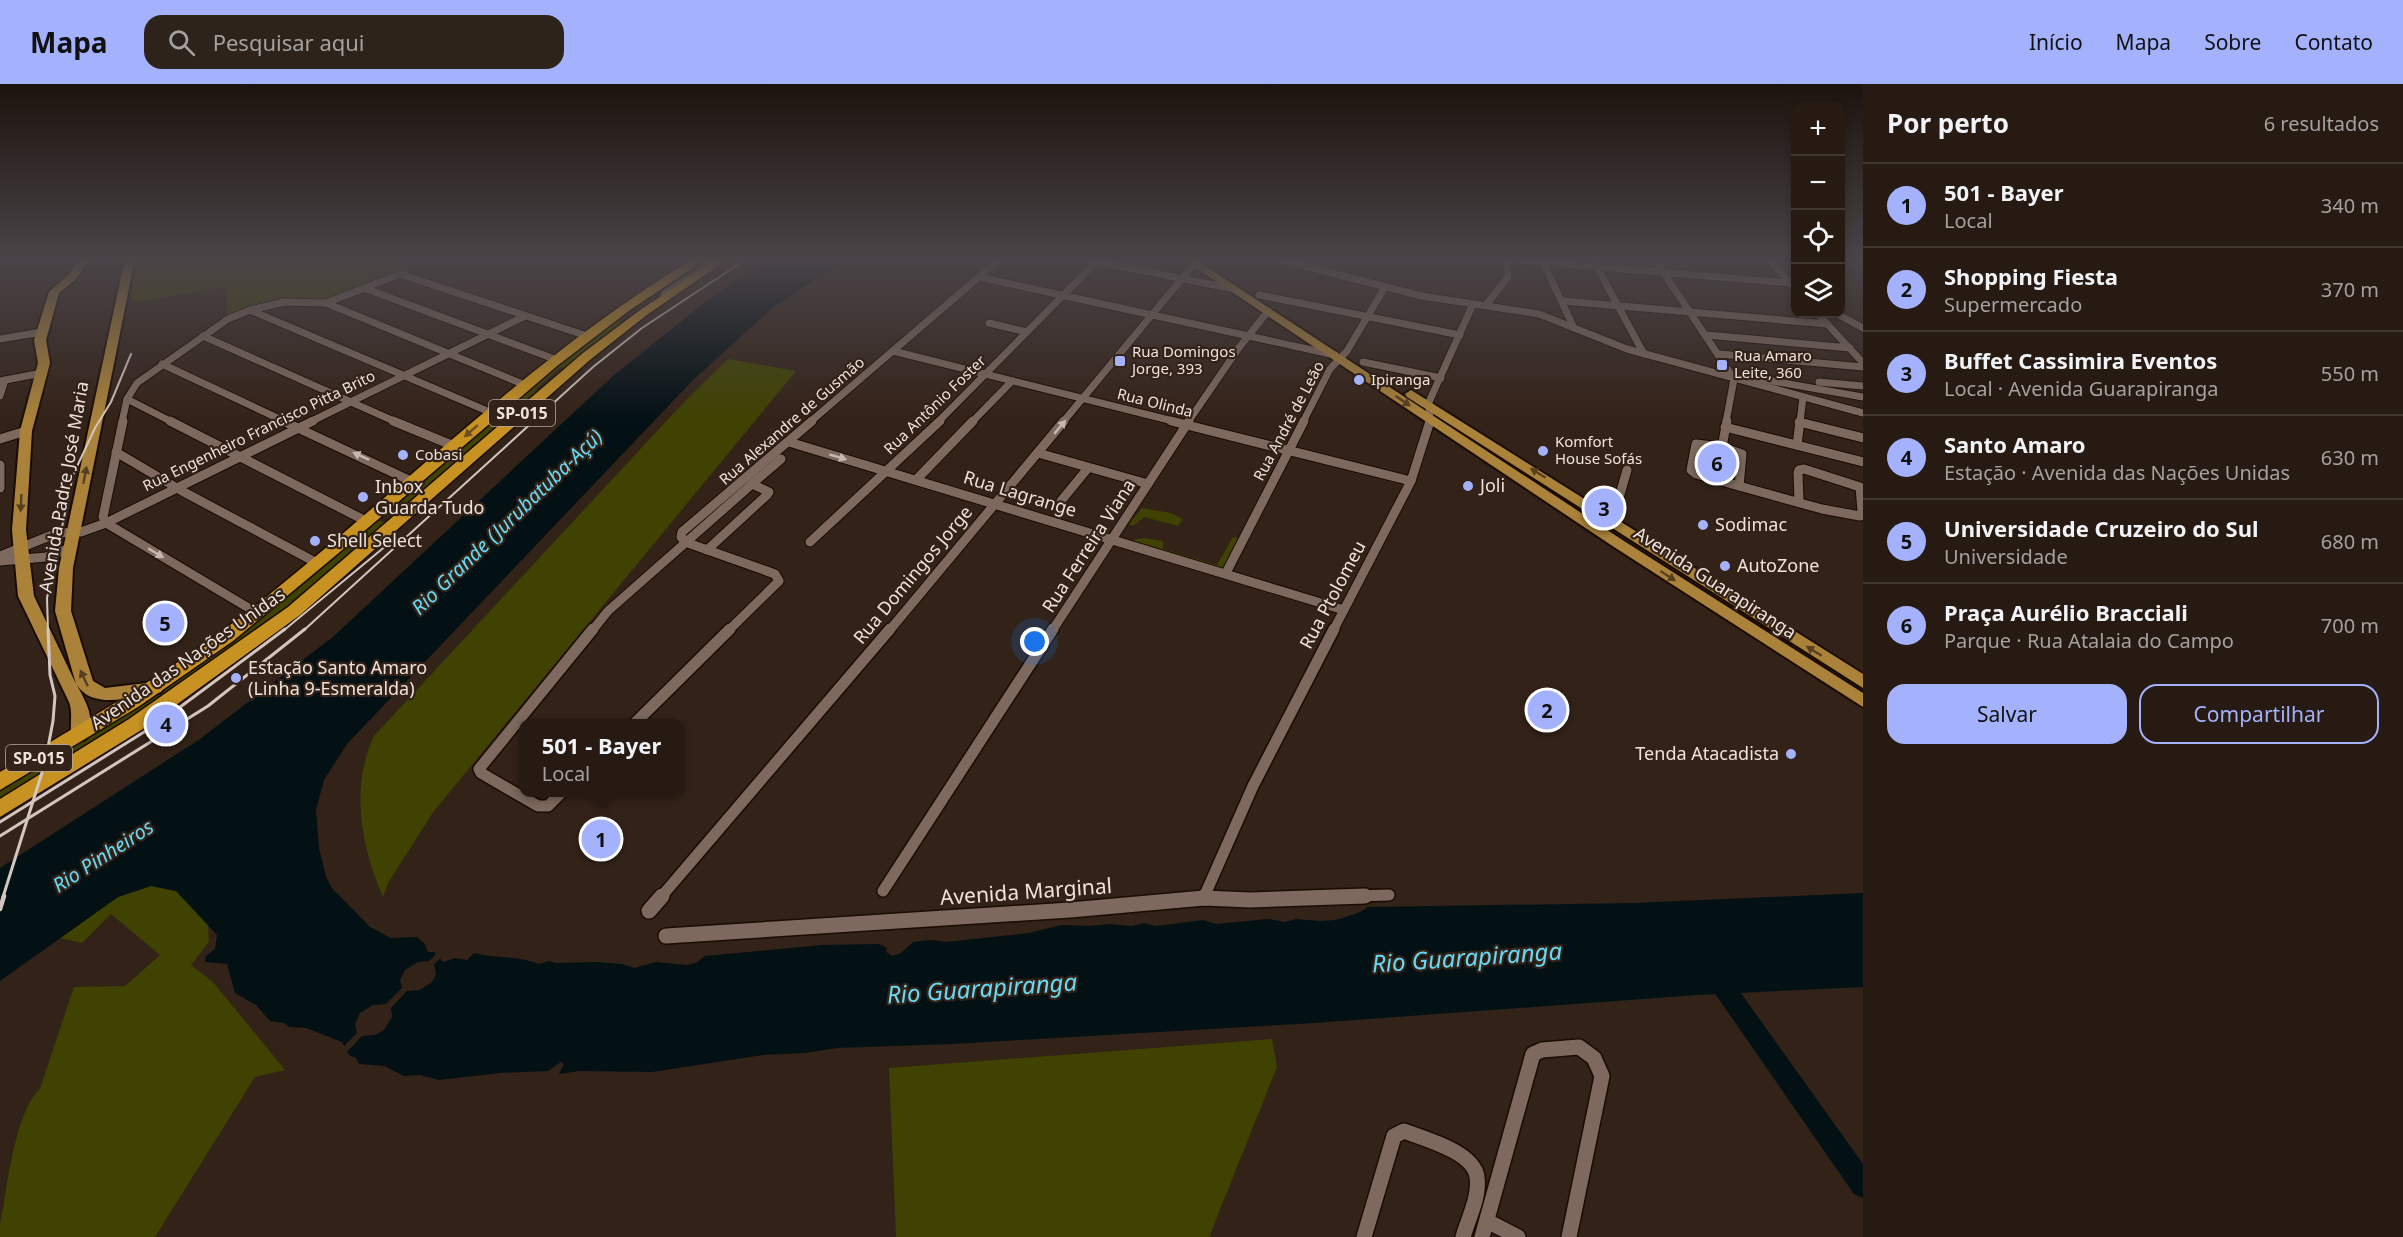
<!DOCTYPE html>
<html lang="pt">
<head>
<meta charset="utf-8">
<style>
  body { margin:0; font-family:"Noto Sans",sans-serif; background:#2e231b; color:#f1f3f6 }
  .controls { position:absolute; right:18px; top:18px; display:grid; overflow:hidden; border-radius:12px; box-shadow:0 3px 9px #0003 }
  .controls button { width:54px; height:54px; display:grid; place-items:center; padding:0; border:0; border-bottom:2px solid #423832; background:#261a12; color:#f1f3f6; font:30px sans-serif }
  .you { position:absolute; left:1035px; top:558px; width:21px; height:21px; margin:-15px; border:4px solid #fff; border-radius:50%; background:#1a73e8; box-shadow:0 0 0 9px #1a73e833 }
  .badge { display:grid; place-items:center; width:39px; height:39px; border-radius:50%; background:#a4b1fc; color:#111; font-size:20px; font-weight:700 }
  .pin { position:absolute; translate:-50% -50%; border:3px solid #fff; box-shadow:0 2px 6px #0006 }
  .popup { position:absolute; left:519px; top:635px; width:165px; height:78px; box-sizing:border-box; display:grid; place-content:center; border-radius:12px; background:#261a12; filter:drop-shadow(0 2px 4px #0005); font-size:20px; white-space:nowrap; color:#a4a19f }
  .popup b { font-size:22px; color:#f1f3f6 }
  .popup::after { content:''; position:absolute; left:50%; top:100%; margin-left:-12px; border:12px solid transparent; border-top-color:#261a12 }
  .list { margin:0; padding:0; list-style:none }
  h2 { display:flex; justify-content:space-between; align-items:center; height:78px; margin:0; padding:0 24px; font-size:26px }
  h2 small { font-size:20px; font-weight:400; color:#a4a19f }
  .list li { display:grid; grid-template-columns:39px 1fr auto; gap:18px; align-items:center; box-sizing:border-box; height:84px; padding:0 24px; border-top:2px solid #423832 }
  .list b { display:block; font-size:22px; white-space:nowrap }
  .list p { margin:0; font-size:20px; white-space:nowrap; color:#a4a19f }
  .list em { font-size:20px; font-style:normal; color:#a4a19f }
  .actions { display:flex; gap:12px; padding:18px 24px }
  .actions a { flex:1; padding:14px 0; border:2px solid #a4b1fc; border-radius:18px; text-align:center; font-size:21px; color:#a4b1fc }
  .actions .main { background:#a4b1fc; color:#111 }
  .icon { flex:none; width:33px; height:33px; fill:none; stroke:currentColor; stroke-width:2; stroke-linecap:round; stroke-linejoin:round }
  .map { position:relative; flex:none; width:1863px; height:1153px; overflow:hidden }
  header { display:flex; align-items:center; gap:36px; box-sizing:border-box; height:84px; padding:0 30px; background:#a4b1fc; color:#111 }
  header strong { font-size:28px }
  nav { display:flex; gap:33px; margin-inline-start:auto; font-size:21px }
  .search { width:420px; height:54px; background:#2e231b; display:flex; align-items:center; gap:15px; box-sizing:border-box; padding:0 21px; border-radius:18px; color:#a4a19f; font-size:22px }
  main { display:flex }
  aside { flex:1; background:#261a12 }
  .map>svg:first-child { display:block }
  .green { fill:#3f4200 }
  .water { fill:#031014 }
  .pier { fill:#332218 }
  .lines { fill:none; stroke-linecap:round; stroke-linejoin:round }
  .river { fill:#031014; fill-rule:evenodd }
  .street-far3-casing { stroke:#1a0b04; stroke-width:9 }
  .street-far2-casing { stroke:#1a0b04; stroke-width:11 }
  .street-far1-casing { stroke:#1a0b04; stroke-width:14 }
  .street-casing { stroke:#1a0b04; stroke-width:18 }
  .primary-casing { stroke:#1a0b04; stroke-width:4 }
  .highway-casing { stroke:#1a0b04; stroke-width:3 }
  .street-far3 { stroke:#7d695d; stroke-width:7 }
  .street-far2 { stroke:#7d695d; stroke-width:9 }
  .street-far1 { stroke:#7d695d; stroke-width:11 }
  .street { stroke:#7d695d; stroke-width:15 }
  .primary { fill:#aa823a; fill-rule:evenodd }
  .highway { fill:#c89223; fill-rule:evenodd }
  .rail-far2 { stroke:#d3c6bf; stroke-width:2 }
  .rail-far1 { stroke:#d3c6bf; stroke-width:3 }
  .rail { stroke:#d3c6bf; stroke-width:4.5 }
  .oneway { fill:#573f22 }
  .oneway2 { fill:#c6b8af }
  .oneway3 { fill:#6f4f1c }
  .poi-dot { fill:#a4b1fc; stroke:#332218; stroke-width:2 }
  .labels { text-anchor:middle; stroke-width:4.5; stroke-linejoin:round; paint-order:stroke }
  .far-poi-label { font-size:15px; fill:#eee2db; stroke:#332218; text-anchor:start }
  .far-street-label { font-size:15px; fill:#eee2db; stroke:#332218 }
  .shield { fill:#332218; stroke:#b6a8a0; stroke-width:1.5 }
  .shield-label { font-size:16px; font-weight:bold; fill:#eee2db }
  .poi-label { font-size:18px; fill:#eee2db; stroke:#332218; text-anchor:start }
  .street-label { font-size:18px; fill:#eee2db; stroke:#332218 }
  .water-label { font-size:20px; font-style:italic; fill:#66daf5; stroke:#332218 }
  .near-street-label { font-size:21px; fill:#eee2db; stroke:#332218 }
  .near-water-label { font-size:24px; font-style:italic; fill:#66daf5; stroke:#332218 }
</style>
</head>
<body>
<header>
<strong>Mapa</strong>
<div class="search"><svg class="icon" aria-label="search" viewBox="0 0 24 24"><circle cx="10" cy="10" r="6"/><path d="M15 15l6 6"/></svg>Pesquisar aqui</div>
<nav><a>Início</a><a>Mapa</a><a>Sobre</a><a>Contato</a></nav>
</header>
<main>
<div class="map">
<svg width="1863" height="1153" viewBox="0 0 1863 1153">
  <rect width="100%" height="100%" fill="#332218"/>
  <g class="green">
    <polygon points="136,174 377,174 407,184 327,217 283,218 228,235 225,203 131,219"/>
    <polygon points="615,237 623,238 566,283 559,284 535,306 536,308 533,311 401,425 393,431 386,431 562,277"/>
    <path d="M728 275 796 287 434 727 388 799 383 813C361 763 350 703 374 652L685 317Z"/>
    <polygon points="1703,363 1734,370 1731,396 1698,388"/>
    <polygon points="1142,424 1171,429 1183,435 1178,442 1144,433 1133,442 1129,440"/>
    <path d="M376 436 387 439 301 513 184 600 0 717V703C65 666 130 630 191 587 258 541 313 490 376 436Z"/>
    <polygon points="1233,453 1240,454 1224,486 1135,461 1132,456 1144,454 1163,457 1163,465 1217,481"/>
    <path d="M151 802 176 807 208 839 209 858 191 881 213 898 285 986 255 993 155 1153H0V1142C7 1107 14 1029 40 1005L74 903 125 902 160 871 111 830 82 859 60 854 118 813Z"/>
    <polygon points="1272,955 1277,983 1209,1153 896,1153 889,984"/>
  </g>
  <path class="water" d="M772 174H849L771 225 692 297 347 660 324 696 316 726 319 764 326 792 331 803 370 843 391 854 417 853 425 860 428 868H434L443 878 455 874 467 876 474 869C498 875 516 871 539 880L549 877 555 879 596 878 622 880 634 884 656 878 687 881 696 879 705 872 822 861 879 860 887 864 886 868 893 872 901 869 913 858 931 856 946 858 1029 849 1062 841 1089 842 1110 840 1132 842 1144 839 1156 842 1203 836 1216 840 1268 835 1285 838 1296 835 1320 837 1336 836 1358 829 1368 823 1634 819 1863 809V903L1697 911 1314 939 952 960 837 964 805 969 763 971 652 988 579 987 559 990 564 980 561 978 548 987 500 989 439 996 420 991 404 992 384 982 359 980 356 974 349 971 342 958 306 944 289 943 284 939 270 937 256 921 235 909 227 880 205 878 206 872 215 865 217 851 176 807 151 802 118 813 0 897V784L200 655 334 552 614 291 718 208Z"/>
  <polygon class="pier" points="438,868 442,873 434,880 436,890 432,898 420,906 407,907 391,924 392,933 384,946 375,951 362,952 345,970 342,964 357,949 355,940 360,929 373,921 386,920 402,904 400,896 405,886 418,878 429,877"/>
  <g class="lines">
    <polygon class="river" points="1715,881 1723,884 1863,1080 1863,1114 1854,1110 1707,898 1704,891 1707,884"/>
    <defs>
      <g id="street-far3">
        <polyline points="1080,174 1234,205"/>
        <polyline points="1273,174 1422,212 1539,230 1627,265 1863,329"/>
        <polyline points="1592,174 1644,270"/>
        <polyline points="1654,174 1734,295 1726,338"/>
        <polyline points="1768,174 1796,206"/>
        <polyline points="1507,175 1789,199"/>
        <polyline points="1543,178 1574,244"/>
        <polyline points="979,193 1335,271"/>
        <polyline points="364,204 557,276"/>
        <polyline points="664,210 714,177"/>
        <polyline points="1259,211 1460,251"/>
        <polyline points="1563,217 1828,240"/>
        <polyline points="326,219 525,301"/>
        <polyline points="1486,221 1508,193 1507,174"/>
        <polyline points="250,226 492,329"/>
        <polyline points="1818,230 1863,279"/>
        <polyline points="1837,230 1863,244"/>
        <polyline points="989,239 1027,248"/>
        <polyline points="1707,251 1850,264"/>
        <polyline points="203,252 396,338"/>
        <polyline points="0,255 42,248"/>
        <polyline points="893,267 1177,338"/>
        <polyline points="1719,270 1863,283"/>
        <polyline points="1363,278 1441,294"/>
        <polyline points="162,280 286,338"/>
        <polyline points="1744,292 1863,313"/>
        <polyline points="0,297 42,289"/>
        <polyline points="1819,298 1863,302"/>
        <polyline points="0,312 5,296"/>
        <polyline points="127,315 172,338"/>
        <polyline points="122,338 127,315 137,299 228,235 250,226 284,218 326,219 400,190 587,252"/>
        <polyline points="310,338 525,232"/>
        <polyline points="810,338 1001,174"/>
        <polyline points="938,338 1100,174"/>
        <polyline points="972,338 1012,297"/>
        <polyline points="1063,338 1199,174"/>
        <polyline points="1188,338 1238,265 1268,227"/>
        <polyline points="1303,338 1330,285 1347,267 1385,203"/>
        <polyline points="1430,338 1429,318 1473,220"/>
        <polyline points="1800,338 1803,313"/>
      </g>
      <g id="street-far2">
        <polyline points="123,337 103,433 106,439 252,526 255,531"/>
        <polyline points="170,337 366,437"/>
        <polyline points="283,337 413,398"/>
        <polyline points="393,337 454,362"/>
        <polyline points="1171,337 1411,397"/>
        <polyline points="1799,338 1863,354"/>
        <polyline points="1725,343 1863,378"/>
        <polyline points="0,355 26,347"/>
        <polyline points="789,358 1344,526"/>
        <polygon points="1696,360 1722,363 1742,370 1739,402 1696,390 1691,386"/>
        <polyline points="1797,361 1800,337"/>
        <polyline points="1722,363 1727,337"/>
        <polyline points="116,368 182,407 317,479"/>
        <polyline points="1038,369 1148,400"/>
        <polyline points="0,381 0,404"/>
        <polyline points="916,396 973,337"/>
        <polyline points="1739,402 1822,425 1860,432 1862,427 1860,403 1804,385 1799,386 1798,389 1799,417"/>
        <polyline points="1061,417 1088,384"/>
        <polyline points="1612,438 1627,386"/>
        <polyline points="810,458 940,337"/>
        <polyline points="707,466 767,411 769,408 752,400 781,375"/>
        <polyline points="0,472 57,449 81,448 106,439 313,337"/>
        <polyline points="0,477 46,473 71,464"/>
        <polyline points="1226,489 1304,337"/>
        <polyline points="592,547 608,527 752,400"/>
        <polyline points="728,547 779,497 775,490 685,458 681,453 682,448 812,337"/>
        <polyline points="889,547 1064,337"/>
        <polyline points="1052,547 1189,337"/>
        <polyline points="1333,547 1411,397 1430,337"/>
      </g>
      <g id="street-far1">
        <polyline points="634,640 730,545"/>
        <polyline points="562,708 548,722 538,722 481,689 479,685 593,545"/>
        <polyline points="883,807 1053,545"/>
        <polyline points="661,813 890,545"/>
        <polyline points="1204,813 1253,702 1334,545"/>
        <polyline points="1323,813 1389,811"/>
      </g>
      <g id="street">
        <polyline points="1204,814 1205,812"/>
        <polyline points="649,827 662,812"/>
        <polyline points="666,852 1070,826 1204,814 1250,816 1365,812"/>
        <polyline points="1487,1137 1518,1153"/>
        <path d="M1364 1153 1394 1052 1404 1047C1425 1055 1474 1068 1477 1093 1480 1113 1468 1135 1463 1153"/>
        <polyline points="1482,1153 1533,970 1542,966 1579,963 1594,974 1602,992 1569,1153"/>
      </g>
      <g id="primary">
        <path d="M80 174H90L76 195 59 209 46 256 50 279 32 347 26 446 34 512 76 600 55 527 59 484 125 174H135L73 484 71 527 93 597 105 604 155 598 161 600 163 604 161 608 155 610C130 613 93 626 77 601 86 619 97 634 85 655L79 657 73 655C68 646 74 631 69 618L18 512 12 446 20 347 38 279 34 256 49 208 68 191Z"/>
        <polygon points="1181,174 1193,174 1624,457 1863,609 1863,623 1614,463"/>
        <polygon points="1411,306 1863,590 1863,604 1407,313 1405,310"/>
      </g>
      <g id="highway">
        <path d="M695 174H708L630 226 557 282 341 467 233 557 138 623 0 706V688C86 637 172 587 251 525 399 409 532 271 695 174Z"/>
        <polygon points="718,174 730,174 648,230 591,275 300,531 143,645 0,733 0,715 129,635 288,523 583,269 640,226"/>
      </g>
    </defs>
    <use href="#street-far3" class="street-far3-casing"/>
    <use href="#street-far2" class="street-far2-casing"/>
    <use href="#street-far1" class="street-far1-casing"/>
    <use href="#street" class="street-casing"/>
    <use href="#primary" class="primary-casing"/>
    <use href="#highway" class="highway-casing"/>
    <use href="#street-far3" class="street-far3"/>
    <use href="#street-far2" class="street-far2"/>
    <use href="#street-far1" class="street-far1"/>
    <use href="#street" class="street"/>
    <use href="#primary" class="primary"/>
    <use href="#highway" class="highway"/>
    <g class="rail-far2">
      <polyline points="48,547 47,514 73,391 95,344 111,318 131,270"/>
      <polyline points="283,547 393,456"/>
      <polyline points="303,547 593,283 642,244 748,174"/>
    </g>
    <g class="rail-far1">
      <polyline points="0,738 160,638 285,545"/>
      <polyline points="0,752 208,622 305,545"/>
      <polyline points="3,813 45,679 53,637 55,612 50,591 48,545"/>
    </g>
    <polyline class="rail" points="0,825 4,812"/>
  </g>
  <defs><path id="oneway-solid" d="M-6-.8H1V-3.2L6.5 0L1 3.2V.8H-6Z" transform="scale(1.5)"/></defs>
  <g class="oneway">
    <use href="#oneway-solid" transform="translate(1403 317) rotate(34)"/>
    <use href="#oneway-solid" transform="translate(1538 389) rotate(-148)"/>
    <use href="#oneway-solid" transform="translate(85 391) rotate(-79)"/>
    <use href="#oneway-solid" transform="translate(21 419) rotate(93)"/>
    <use href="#oneway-solid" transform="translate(1668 492) rotate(33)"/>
    <use href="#oneway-solid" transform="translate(1814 567) rotate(-148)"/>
    <use href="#oneway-solid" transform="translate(84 594) rotate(-115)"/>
  </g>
  <g class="oneway2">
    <use href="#oneway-solid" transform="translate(1060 343) rotate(-50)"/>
    <use href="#oneway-solid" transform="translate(361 372) rotate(-155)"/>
    <use href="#oneway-solid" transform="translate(838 373) rotate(16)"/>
    <use href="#oneway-solid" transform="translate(156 469) rotate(31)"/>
  </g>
  <use class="oneway3" href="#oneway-solid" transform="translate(471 347) rotate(139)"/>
  <linearGradient id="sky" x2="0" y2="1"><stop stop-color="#1c130d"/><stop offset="0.52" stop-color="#4a4448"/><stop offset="1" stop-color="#4a4448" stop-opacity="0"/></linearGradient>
  <rect width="1863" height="336" fill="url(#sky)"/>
  <g class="poi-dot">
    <rect x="1114" y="271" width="12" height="12" rx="3"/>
    <rect x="1716" y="275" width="12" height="12" rx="3"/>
    <circle cx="1359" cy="296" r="6"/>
    <circle cx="1543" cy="367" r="6"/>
    <circle cx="403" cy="371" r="6"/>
    <circle cx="1468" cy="402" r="6"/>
    <circle cx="363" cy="413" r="6"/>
    <circle cx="1703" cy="441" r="6"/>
    <circle cx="315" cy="457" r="6"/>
    <circle cx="1725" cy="482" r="6"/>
    <circle cx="236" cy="594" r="6"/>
    <circle cx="1791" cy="670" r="6"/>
  </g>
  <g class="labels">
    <g class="far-poi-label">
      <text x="1132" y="273">Rua Domingos<tspan x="1132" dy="17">Jorge, 393</tspan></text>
      <text x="1734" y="277">Rua Amaro<tspan x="1734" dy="17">Leite, 360</tspan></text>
      <text x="1371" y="301">Ipiranga</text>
      <text x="1555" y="363">Komfort<tspan x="1555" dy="17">House Sofás</tspan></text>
      <text x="415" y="376">Cobasi</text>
    </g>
    <g class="far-street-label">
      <text transform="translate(1155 319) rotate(14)" y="5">Rua Olinda</text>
      <text transform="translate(935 321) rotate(-44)" y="5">Rua Antônio Foster</text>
      <text transform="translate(792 337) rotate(-41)" y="5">Rua Alexandre de Gusmão</text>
      <text transform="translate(1289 337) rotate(-62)" y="5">Rua André de Leão</text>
      <text transform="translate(259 347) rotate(-26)" y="5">Rua Engenheiro Francisco Pitta Brito</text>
    </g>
    <g class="shield">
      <rect x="489" y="316" width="66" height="26" rx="4.5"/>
      <rect x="6" y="661" width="66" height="26" rx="4.5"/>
    </g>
    <g class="shield-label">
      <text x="522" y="335">SP-015</text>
      <text x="39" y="680">SP-015</text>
    </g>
    <g class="poi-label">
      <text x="1480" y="408">Joli</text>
      <text x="375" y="409">Inbox<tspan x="375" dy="21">Guarda Tudo</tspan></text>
      <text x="1715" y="447">Sodimac</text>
      <text x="327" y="463">Shell Select</text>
      <text x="1737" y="488">AutoZone</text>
      <text x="248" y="590">Estação Santo Amaro<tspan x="248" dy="21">(Linha 9-Esmeralda)</tspan></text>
      <text x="1779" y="676" text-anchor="end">Tenda Atacadista</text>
    </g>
    <g class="street-label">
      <text transform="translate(64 403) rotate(-80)" y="6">Avenida Padre José Maria</text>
      <text transform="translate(1020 410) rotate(17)" y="6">Rua Lagrange</text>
      <text transform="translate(1089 462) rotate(-57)" y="6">Rua Ferreira Viana</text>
      <text transform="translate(913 491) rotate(-50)" y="6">Rua Domingos Jorge</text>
      <text transform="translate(1715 499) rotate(33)" y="6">Avenida Guarapiranga</text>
      <text transform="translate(1333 511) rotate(-62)" y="6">Rua Ptolomeu</text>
      <text transform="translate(188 575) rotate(-35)" y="6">Avenida das Nações Unidas</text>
    </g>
    <g class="water-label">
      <text transform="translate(507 438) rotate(-44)" y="7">Rio Grande (Jurubatuba-Açú)</text>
      <text transform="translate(103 772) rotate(-33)" y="7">Rio Pinheiros</text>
    </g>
    <g class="near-street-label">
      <text transform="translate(1026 808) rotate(-4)" y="7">Avenida Marginal</text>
    </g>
    <g class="near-water-label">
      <text transform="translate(1467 874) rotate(-4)" y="8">Rio Guarapiranga</text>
      <text transform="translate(982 905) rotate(-4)" y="8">Rio Guarapiranga</text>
    </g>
  </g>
</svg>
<div class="controls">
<button>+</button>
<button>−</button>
<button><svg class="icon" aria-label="locate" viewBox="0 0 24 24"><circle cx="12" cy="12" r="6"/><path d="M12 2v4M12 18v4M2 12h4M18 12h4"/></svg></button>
<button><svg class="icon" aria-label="layers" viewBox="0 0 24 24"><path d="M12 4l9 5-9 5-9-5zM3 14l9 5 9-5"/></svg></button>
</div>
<div class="you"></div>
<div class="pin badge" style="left:601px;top:755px">1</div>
<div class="popup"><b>501 - Bayer</b>Local</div>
<div class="pin badge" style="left:1547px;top:626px">2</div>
<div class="pin badge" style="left:1604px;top:424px">3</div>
<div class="pin badge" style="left:166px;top:640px">4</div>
<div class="pin badge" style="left:165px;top:539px">5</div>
<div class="pin badge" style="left:1717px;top:379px">6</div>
</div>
<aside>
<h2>Por perto<small>6 resultados</small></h2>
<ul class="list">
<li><span class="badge">1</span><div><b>501 - Bayer</b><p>Local</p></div><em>340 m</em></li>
<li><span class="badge">2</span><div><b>Shopping Fiesta</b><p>Supermercado</p></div><em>370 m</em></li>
<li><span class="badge">3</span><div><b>Buffet Cassimira Eventos</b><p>Local · Avenida Guarapiranga</p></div><em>550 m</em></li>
<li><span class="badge">4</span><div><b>Santo Amaro</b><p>Estação · Avenida das Nações Unidas</p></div><em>630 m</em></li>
<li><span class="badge">5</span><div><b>Universidade Cruzeiro do Sul</b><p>Universidade</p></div><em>680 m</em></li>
<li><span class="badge">6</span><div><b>Praça Aurélio Bracciali</b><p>Parque · Rua Atalaia do Campo</p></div><em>700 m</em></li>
</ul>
<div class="actions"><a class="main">Salvar</a><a>Compartilhar</a></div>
</aside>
</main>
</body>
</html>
